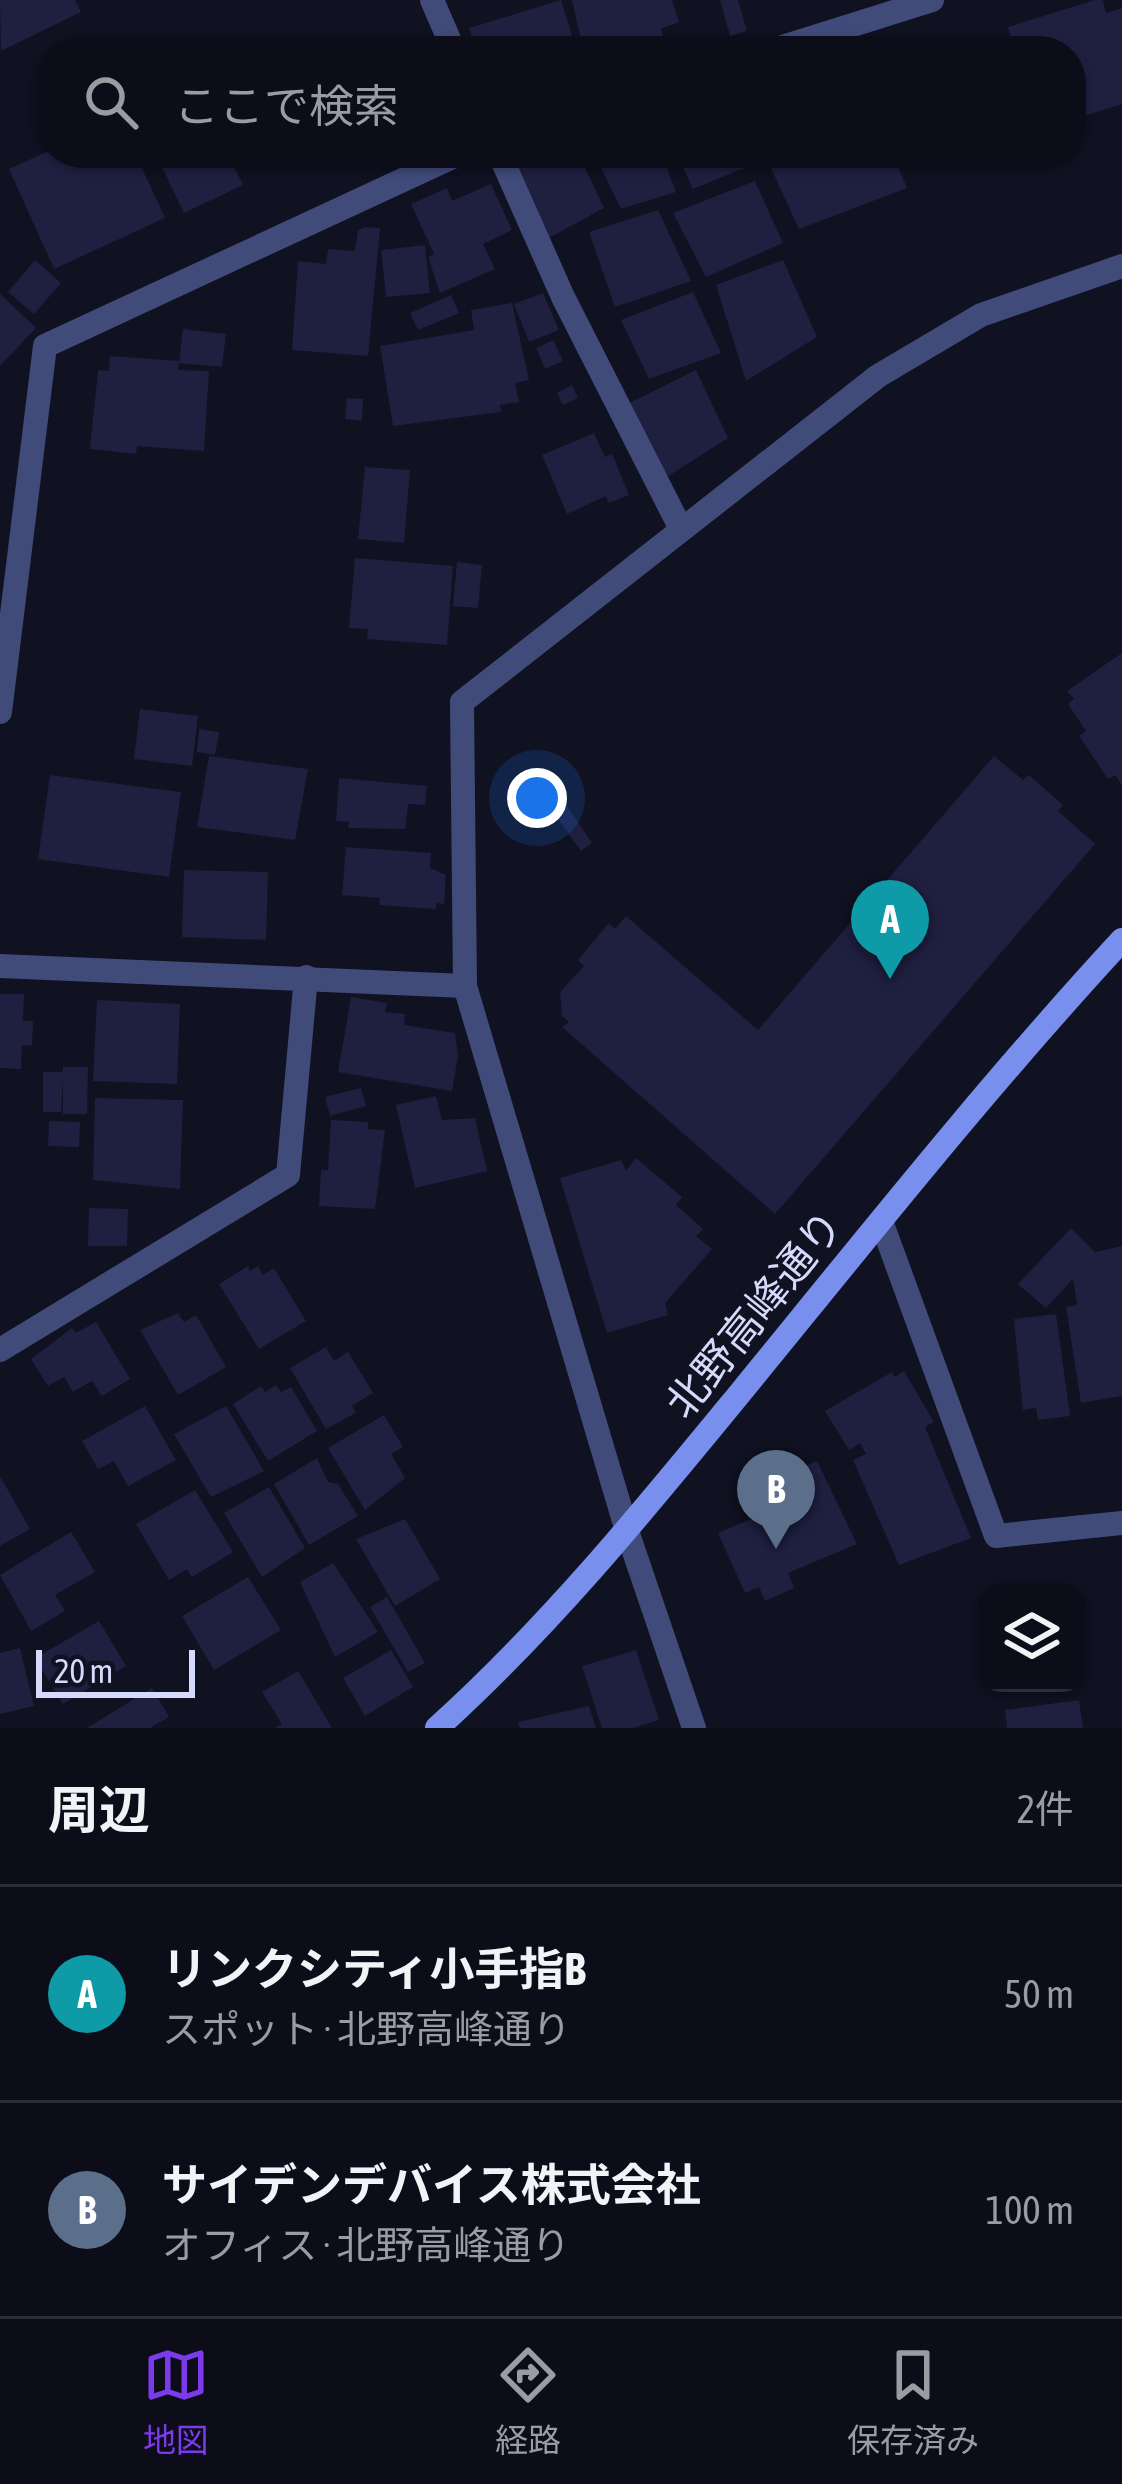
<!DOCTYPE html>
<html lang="ja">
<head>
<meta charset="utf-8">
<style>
  body { margin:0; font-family:"Asap Condensed","Noto Sans JP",sans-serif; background:#151622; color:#f1f3f6 }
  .controls { position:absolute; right:36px; bottom:36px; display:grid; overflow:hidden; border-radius:24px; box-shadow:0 3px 9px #0004 }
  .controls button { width:108px; height:108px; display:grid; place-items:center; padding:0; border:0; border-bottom:3px solid #2c2d38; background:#0c0d19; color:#f1f3f6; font:60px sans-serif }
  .scale { position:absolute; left:36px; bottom:30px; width:159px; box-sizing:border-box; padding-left:12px; border:6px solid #d5d9fa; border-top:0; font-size:33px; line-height:42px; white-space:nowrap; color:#d5d9fa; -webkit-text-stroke:9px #101121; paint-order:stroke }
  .you { position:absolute; left:537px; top:798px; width:42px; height:42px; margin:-30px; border:9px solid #fff; border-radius:50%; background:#1a73e8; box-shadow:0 0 0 18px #1a73e833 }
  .badge { display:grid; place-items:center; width:78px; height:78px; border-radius:50%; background:#7c3aed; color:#fff; font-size:39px; font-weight:700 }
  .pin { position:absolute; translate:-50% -99px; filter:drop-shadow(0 3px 6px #0008) }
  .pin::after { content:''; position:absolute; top:63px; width:42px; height:36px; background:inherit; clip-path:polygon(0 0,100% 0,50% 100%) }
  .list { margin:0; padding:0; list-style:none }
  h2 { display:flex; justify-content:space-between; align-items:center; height:156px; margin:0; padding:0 48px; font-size:51px }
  h2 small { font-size:39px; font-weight:400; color:#9a9ca2 }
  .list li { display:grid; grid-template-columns:78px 1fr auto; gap:36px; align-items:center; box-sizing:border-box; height:216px; padding:0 48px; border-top:3px solid #2c2d38 }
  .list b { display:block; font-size:45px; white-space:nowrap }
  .list p { margin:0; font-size:39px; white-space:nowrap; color:#9a9ca2 }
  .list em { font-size:39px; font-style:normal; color:#9a9ca2 }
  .icon { flex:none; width:66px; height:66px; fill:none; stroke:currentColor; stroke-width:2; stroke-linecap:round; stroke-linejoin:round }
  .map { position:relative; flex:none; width:1122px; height:1728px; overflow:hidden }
  .search { position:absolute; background:#0c0d19; box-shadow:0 3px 9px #0004; left:36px; right:36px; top:36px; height:132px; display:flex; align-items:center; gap:30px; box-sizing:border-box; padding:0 42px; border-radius:48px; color:#9a9ca2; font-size:45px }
  .sheet { height:588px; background:#0c0d19 }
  nav { display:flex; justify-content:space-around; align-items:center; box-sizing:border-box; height:168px; border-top:3px solid #2c2d38; background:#0c0d19; font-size:33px; color:#9a9ca2 }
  nav a { display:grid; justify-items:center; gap:6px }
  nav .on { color:#7c3aed }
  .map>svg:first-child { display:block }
  .building { fill:#1f1f40 }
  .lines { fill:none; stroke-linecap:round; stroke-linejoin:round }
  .street { stroke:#414b7a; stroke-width:24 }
  .secondary { stroke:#788fee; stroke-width:24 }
  .labels { text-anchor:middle; stroke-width:10; stroke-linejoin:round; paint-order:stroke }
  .street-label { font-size:42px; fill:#d5d9fa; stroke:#101121 }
</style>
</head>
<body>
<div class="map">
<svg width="1122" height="1728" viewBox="0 0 1122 1728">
  <rect width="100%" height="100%" fill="#101121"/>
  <g class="building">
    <polygon points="0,0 75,0 81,12 1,51"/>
    <polygon points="561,0 574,42 581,40 572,0 672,0 679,22 661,29 665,43 641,51 476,51 469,28"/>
    <polygon points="720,0 738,0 747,31 730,36"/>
    <polygon points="1095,0 1103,0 1106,13 1122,8 1122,104 1071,120 1071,51 1015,51 1008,27"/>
    <polygon points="51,150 135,153 165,218 54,269 9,169"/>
    <polygon points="155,153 227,153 243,185 184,213"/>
    <polygon points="509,153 578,153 604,208 547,239"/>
    <polygon points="594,153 661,153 676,192 621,209"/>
    <polygon points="676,153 749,153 754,164 693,189"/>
    <polygon points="764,153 892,153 907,188 799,229"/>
    <polygon points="755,181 783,243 706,277 673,213"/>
    <polygon points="491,184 512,230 483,244 495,269 440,293 428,257 434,254 411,204 447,188 452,201"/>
    <polygon points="658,210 691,281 615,307 589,232"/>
    <polygon points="365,227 380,228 368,356 292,350 298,261 326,264 328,249 355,251 358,230"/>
    <polygon points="425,245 430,293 386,297 381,250"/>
    <polygon points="35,260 61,283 34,314 8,292"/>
    <polygon points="783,260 817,337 746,381 716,285"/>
    <polygon points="693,292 721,353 649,379 621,320"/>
    <polygon points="543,293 559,330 529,342 514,304"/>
    <polygon points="0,294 36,328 0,366"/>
    <polygon points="451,295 459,313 418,330 410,313"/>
    <polygon points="512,303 529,380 515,383 519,402 500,405 501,412 393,426 380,346 474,330 471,310"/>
    <polygon points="183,329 226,334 222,367 179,363"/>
    <polygon points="553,340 563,361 545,369 536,348"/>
    <polygon points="110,356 179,361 178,370 209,371 204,451 137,446 136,454 90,449 98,370 109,371"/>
    <polygon points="696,370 728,438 659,482 623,406"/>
    <polygon points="572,385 578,398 563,405 557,393"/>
    <polygon points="347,398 363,399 362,421 345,419"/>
    <polygon points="594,433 605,457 612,454 629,495 609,503 606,496 567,514 542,455"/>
    <polygon points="365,467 410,470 404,543 358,539"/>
    <polygon points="355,558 453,566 447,645 367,639 368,629 349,628"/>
    <polygon points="457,562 482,565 478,608 453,606"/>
    <polygon points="1122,653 1122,785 1115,775 1108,779 1079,736 1086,731 1068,704 1074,699 1067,691"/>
    <polygon points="140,709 198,716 192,766 134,759"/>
    <polygon points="199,729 219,732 215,755 197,752"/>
    <polygon points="209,756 308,769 295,840 197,827"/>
    <polygon points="994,756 1023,780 1029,775 1063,805 1058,811 1095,844 775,1214 562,1027 569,1022 562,1016 560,992 584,966 578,960 609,923 615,929 626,916 758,1030"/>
    <polygon points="50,775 181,792 169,877 38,859"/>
    <polygon points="339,778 427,786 425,805 408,804 405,829 348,828 349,822 336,821"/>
    <polygon points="559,794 592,843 581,851 547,803"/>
    <polygon points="346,847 431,853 430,868 446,875 444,904 436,903 436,909 379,905 380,898 342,895"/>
    <polygon points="184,870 268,872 266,940 182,937"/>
    <polygon points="0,994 24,994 23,1021 33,1021 32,1046 22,1045 21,1069 0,1068"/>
    <polygon points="351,997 387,1003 385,1012 405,1014 404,1025 455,1033 458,1056 452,1091 338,1072"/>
    <polygon points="97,1000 180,1004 177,1084 93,1081"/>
    <polygon points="63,1067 88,1067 87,1114 63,1114 63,1080 61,1112 43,1112 43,1072 63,1072"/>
    <polygon points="361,1088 366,1106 330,1116 325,1097"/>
    <polygon points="436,1096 442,1120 475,1118 487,1171 415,1188 396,1105"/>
    <polygon points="95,1098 183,1100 180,1189 93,1180"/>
    <polygon points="331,1120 368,1122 368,1129 385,1130 375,1209 319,1206 321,1170 328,1170"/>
    <polygon points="49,1121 80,1122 79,1147 48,1146"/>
    <polygon points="636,1158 682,1197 676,1205 703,1229 696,1236 712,1249 665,1303 668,1315 607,1333 560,1178 621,1160 626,1171"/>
    <polygon points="89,1208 128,1209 127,1246 88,1246"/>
    <polygon points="1071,1228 1095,1252 1122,1246 1122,1396 1081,1403 1066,1307 1077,1305 1073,1279 1046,1308 1018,1284"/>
    <polygon points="248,1266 250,1271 258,1266 263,1275 274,1268 306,1321 259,1349 219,1284"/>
    <polygon points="178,1313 184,1322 196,1315 226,1367 178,1395 140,1330"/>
    <polygon points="1056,1314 1070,1416 1038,1420 1036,1408 1023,1410 1014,1319"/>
    <polygon points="96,1322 130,1379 102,1396 92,1381 73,1392 64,1377 48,1386 31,1359 72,1328 76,1333"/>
    <polygon points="326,1347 334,1361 348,1352 373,1393 352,1406 356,1413 326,1429 290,1368"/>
    <polygon points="904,1371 934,1422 925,1427 971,1538 899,1565 853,1460 866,1454 860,1443 849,1450 825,1411 892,1372 895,1377"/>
    <polygon points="276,1385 281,1392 291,1387 317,1431 268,1461 233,1404 261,1386 265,1392"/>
    <polygon points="145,1406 176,1460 128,1486 114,1461 98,1469 82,1441"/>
    <polygon points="226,1406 264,1471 211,1497 174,1434"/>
    <polygon points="384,1415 403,1447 391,1454 405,1478 365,1510 328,1448"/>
    <polygon points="317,1458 328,1482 338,1484 358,1516 309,1545 274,1484"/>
    <polygon points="817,1461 857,1544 788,1573 794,1588 765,1601 759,1587 745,1593 718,1533 760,1515 749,1490"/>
    <polygon points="0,1476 30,1529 0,1546"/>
    <polygon points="269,1487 305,1548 262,1577 224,1513"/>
    <polygon points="195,1490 233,1552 192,1577 187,1569 169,1580 136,1524"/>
    <polygon points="405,1519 440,1579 395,1606 356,1539"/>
    <polygon points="71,1532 95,1572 55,1595 65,1611 31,1631 0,1575"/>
    <polygon points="333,1563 378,1632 335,1657 300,1582"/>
    <polygon points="248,1577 281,1630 214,1670 182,1616"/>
    <polygon points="387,1597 425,1663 408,1672 370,1607"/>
    <polygon points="99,1621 126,1666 63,1704 35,1658"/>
    <polygon points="20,1648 34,1706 0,1714 0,1653"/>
    <polygon points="391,1650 413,1687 365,1716 343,1678"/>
    <polygon points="636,1650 659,1720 633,1728 602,1728 582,1666"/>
    <polygon points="298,1671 332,1728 275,1728 282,1724 262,1692"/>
    <polygon points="152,1688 169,1717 150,1728 87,1728"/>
    <polygon points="1079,1700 1083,1728 1007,1728 1005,1710"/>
    <polygon points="589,1706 596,1728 520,1728 518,1722"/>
  </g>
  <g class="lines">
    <g class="street">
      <polyline points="432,0 454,51"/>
      <polyline points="770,51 932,0"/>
      <polyline points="499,153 563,297 681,529"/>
      <polyline points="0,712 45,346 461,153"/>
      <polyline points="0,966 465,986"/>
      <polyline points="881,1221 996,1536 1122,1523"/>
      <polyline points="0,1350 288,1175 306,977"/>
      <polyline points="694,1728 627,1531 465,986 462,702 878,376 981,315 1122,266"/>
    </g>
    <path class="secondary" d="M437 1728C550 1626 645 1509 741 1392 866 1239 988 1085 1122 940"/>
  </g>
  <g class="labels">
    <g class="street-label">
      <text transform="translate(754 1314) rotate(-51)" y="15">北野高峰通り</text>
    </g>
  </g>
</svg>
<div class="controls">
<button><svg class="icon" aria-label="layers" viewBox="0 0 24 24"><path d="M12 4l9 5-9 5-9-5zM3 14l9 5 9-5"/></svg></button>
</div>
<div class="scale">20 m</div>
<div class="you"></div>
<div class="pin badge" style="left:890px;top:979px;background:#0f9aa8">A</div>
<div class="pin badge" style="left:776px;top:1549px;background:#5c6f8a">B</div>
<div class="search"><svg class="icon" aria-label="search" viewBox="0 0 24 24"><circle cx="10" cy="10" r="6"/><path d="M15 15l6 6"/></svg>ここで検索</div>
</div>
<section class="sheet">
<h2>周辺<small>2件</small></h2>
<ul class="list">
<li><span class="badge" style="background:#0f9aa8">A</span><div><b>リンクシティ小手指B</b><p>スポット · 北野高峰通り</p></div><em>50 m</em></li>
<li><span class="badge" style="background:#5c6f8a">B</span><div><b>サイデンデバイス株式会社</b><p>オフィス · 北野高峰通り</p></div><em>100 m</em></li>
</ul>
</section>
<nav>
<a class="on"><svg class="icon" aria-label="map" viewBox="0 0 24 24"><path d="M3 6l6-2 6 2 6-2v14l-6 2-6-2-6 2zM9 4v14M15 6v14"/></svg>地図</a>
<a><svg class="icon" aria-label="directions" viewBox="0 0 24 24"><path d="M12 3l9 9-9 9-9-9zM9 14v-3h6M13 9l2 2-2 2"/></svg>経路</a>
<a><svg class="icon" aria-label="saved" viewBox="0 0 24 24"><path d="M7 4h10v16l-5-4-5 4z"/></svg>保存済み</a>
</nav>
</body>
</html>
